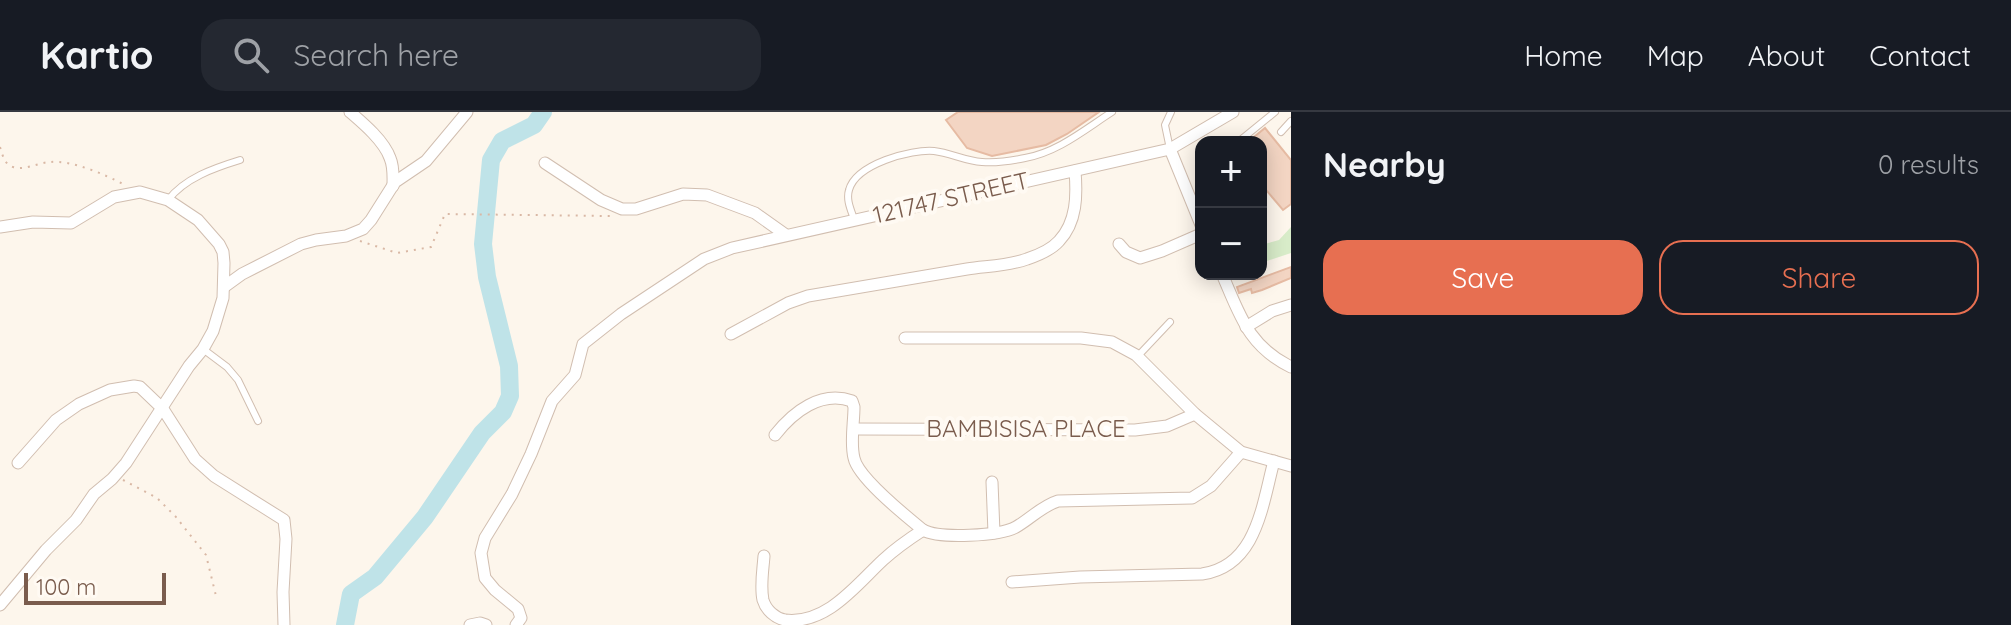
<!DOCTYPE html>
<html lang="en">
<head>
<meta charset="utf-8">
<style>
  body { margin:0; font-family:Quicksand,sans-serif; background:#242831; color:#f1f3f6 }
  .controls { position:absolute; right:24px; top:24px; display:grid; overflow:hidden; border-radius:16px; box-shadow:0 4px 20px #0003 }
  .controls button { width:72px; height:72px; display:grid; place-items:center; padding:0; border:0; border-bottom:2px solid #363941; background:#171b24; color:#f1f3f6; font:40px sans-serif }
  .scale { position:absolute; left:24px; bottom:20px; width:142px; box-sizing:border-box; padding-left:8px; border:4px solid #7a5c4d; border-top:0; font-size:22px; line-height:28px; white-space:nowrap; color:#7a5c4d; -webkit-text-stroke:6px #fffaf3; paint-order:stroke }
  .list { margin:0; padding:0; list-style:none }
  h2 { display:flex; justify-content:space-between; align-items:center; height:104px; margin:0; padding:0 32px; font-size:34px }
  h2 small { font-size:26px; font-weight:400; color:#9ea1a6 }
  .actions { display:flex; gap:16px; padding:24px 32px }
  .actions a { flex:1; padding:18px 0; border:2px solid #e76f51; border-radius:24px; text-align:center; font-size:28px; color:#e76f51 }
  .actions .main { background:#e76f51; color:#fff }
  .icon { flex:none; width:44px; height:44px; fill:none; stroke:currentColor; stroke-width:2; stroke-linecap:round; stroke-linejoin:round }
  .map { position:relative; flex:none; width:1291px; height:513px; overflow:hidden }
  header { display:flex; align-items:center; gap:48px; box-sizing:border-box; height:112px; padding:0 40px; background:#171b24; border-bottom:2px solid #363941 }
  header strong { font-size:38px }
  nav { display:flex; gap:44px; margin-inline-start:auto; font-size:28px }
  .search { width:560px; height:72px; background:#242831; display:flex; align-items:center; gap:20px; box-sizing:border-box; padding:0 28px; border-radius:24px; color:#9ea1a6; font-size:30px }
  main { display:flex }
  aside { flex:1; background:#171b24 }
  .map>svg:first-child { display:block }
  .green { fill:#d8ecc9 }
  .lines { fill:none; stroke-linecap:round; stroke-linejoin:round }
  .river { stroke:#bfe3e8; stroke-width:18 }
  .building { fill:#f3d5c3; stroke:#e6bba3; stroke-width:2 }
  .service-casing { stroke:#d1beb0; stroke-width:8 }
  .minor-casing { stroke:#d1beb0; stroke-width:13 }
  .path { stroke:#d9b8a5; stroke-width:2; stroke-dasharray:2 6; stroke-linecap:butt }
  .service { stroke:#fff; stroke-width:6 }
  .minor { stroke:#fff; stroke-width:11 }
  .labels { text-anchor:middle; stroke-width:8; stroke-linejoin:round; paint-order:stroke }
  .street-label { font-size:24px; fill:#7a5c4d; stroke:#fffaf3 }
</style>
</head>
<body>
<header>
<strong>Kartio</strong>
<div class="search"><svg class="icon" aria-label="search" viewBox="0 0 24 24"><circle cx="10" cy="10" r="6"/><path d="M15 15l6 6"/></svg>Search here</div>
<nav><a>Home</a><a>Map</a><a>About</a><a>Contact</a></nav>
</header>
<main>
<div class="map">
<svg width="1291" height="513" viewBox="0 0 1291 513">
  <rect width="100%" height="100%" fill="#fdf6ec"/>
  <polygon class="green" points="1291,115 1291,141 1261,151 1261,133 1279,128"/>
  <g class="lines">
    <polyline class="river" points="345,513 351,482 375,465 425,405 482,321 503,300 510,284 509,254 487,165 483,132 491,48 502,29 534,13 543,0"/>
  </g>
  <g class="building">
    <polygon points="958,0 1099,0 1067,22 1046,33 992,44 967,36 946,8"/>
    <polygon points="1265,16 1291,48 1291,92 1283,98 1261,72 1261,30 1248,30"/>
    <polygon points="1291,155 1291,166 1262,178 1252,181 1251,177 1239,181 1237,175"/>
  </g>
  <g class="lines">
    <defs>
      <g id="service">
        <polyline points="1281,20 1291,9"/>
        <polyline points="1238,30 1275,0"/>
        <polyline points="1170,37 1165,13 1171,0"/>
        <path d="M168 88C185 66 214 56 240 48"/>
        <polyline points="1261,97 1262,97"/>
        <path d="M854 107C851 98 846 88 849 78 856 52 911 37 934 39 951 41 965 49 982 50 996 51 1011 49 1025 46 1058 40 1084 18 1112 0"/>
        <polyline points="203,237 227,255 238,268 258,309"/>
        <polyline points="1137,245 1170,210"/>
      </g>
      <g id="minor">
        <path d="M350 0C364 12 384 29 390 46 394 55 393 65 393 74"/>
        <polyline points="545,51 601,88 622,97 636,97 683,82 707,83 755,101 786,123"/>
        <polyline points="1201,113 1170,37 1233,0"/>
        <polyline points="0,115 33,110 71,111 114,85 140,80 168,88 198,108 219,132 223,140 224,151 223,186 213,219 203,237 189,254 126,351 112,367 94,382 76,408 46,438 0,493"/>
        <polyline points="1119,132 1126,140 1140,146 1162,139 1201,122"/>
        <path d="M1222 162C1240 203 1248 234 1291 255"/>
        <polyline points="224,175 242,162 301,132 316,128 346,124 363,117 371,108 395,70 426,49 467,0"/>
        <polyline points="1246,215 1272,199 1291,193"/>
        <path d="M731 222 788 191 808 184C861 175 914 166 967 157 987 154 1008 154 1027 147 1039 143 1051 138 1059 129 1077 110 1077 83 1075 59"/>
        <polyline points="905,226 1081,226 1112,230 1136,243 1195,302 1241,340 1291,354"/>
        <polyline points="854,317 1135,318 1167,314 1195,302"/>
        <path d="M775 323C793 300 821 278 852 289L854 295C854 311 850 330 854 346 858 366 906 404 923 418 939 427 1000 424 1016 415 1030 407 1042 394 1058 389L1192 386 1211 374 1241 340"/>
        <polyline points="18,351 56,308 79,292 110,278 134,274 140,275 163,297 195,347 214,364 284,408 286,427 283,480 284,513"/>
        <polyline points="992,370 994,421"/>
        <path d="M764 444C763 458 760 474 763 488 766 498 775 506 785 508 827 513 857 472 883 448 895 437 909 427 923 418"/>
        <path d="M1012 470 1080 465 1202 462C1257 454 1262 393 1274 349"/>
        <polyline points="470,513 480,511 486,513"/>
        <polyline points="516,513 521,506 518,497 495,478 485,466 481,441 485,426 512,382 531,342 552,289 575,263 583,232 621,202 704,147 732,136 1170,37"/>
      </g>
    </defs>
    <use href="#service" class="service-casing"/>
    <use href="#minor" class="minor-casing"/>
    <g class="path">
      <path d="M0 35C3 44 4 52 13 55 25 59 39 50 51 50 71 48 104 62 123 72"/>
      <polyline points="360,129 397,141 431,135 445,102 610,104"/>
      <polyline points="123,368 157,386 176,405 206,443 216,484"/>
    </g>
    <use href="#service" class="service"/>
    <use href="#minor" class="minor"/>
  </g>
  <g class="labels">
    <g class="street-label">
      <text transform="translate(951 86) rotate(-13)" y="8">121747 STREET</text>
      <text x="1026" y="325">BAMBISISA PLACE</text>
    </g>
  </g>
</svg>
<div class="controls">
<button>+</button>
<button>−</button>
</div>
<div class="scale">100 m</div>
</div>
<aside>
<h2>Nearby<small>0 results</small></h2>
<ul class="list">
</ul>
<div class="actions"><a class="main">Save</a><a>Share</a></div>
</aside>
</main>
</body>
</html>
